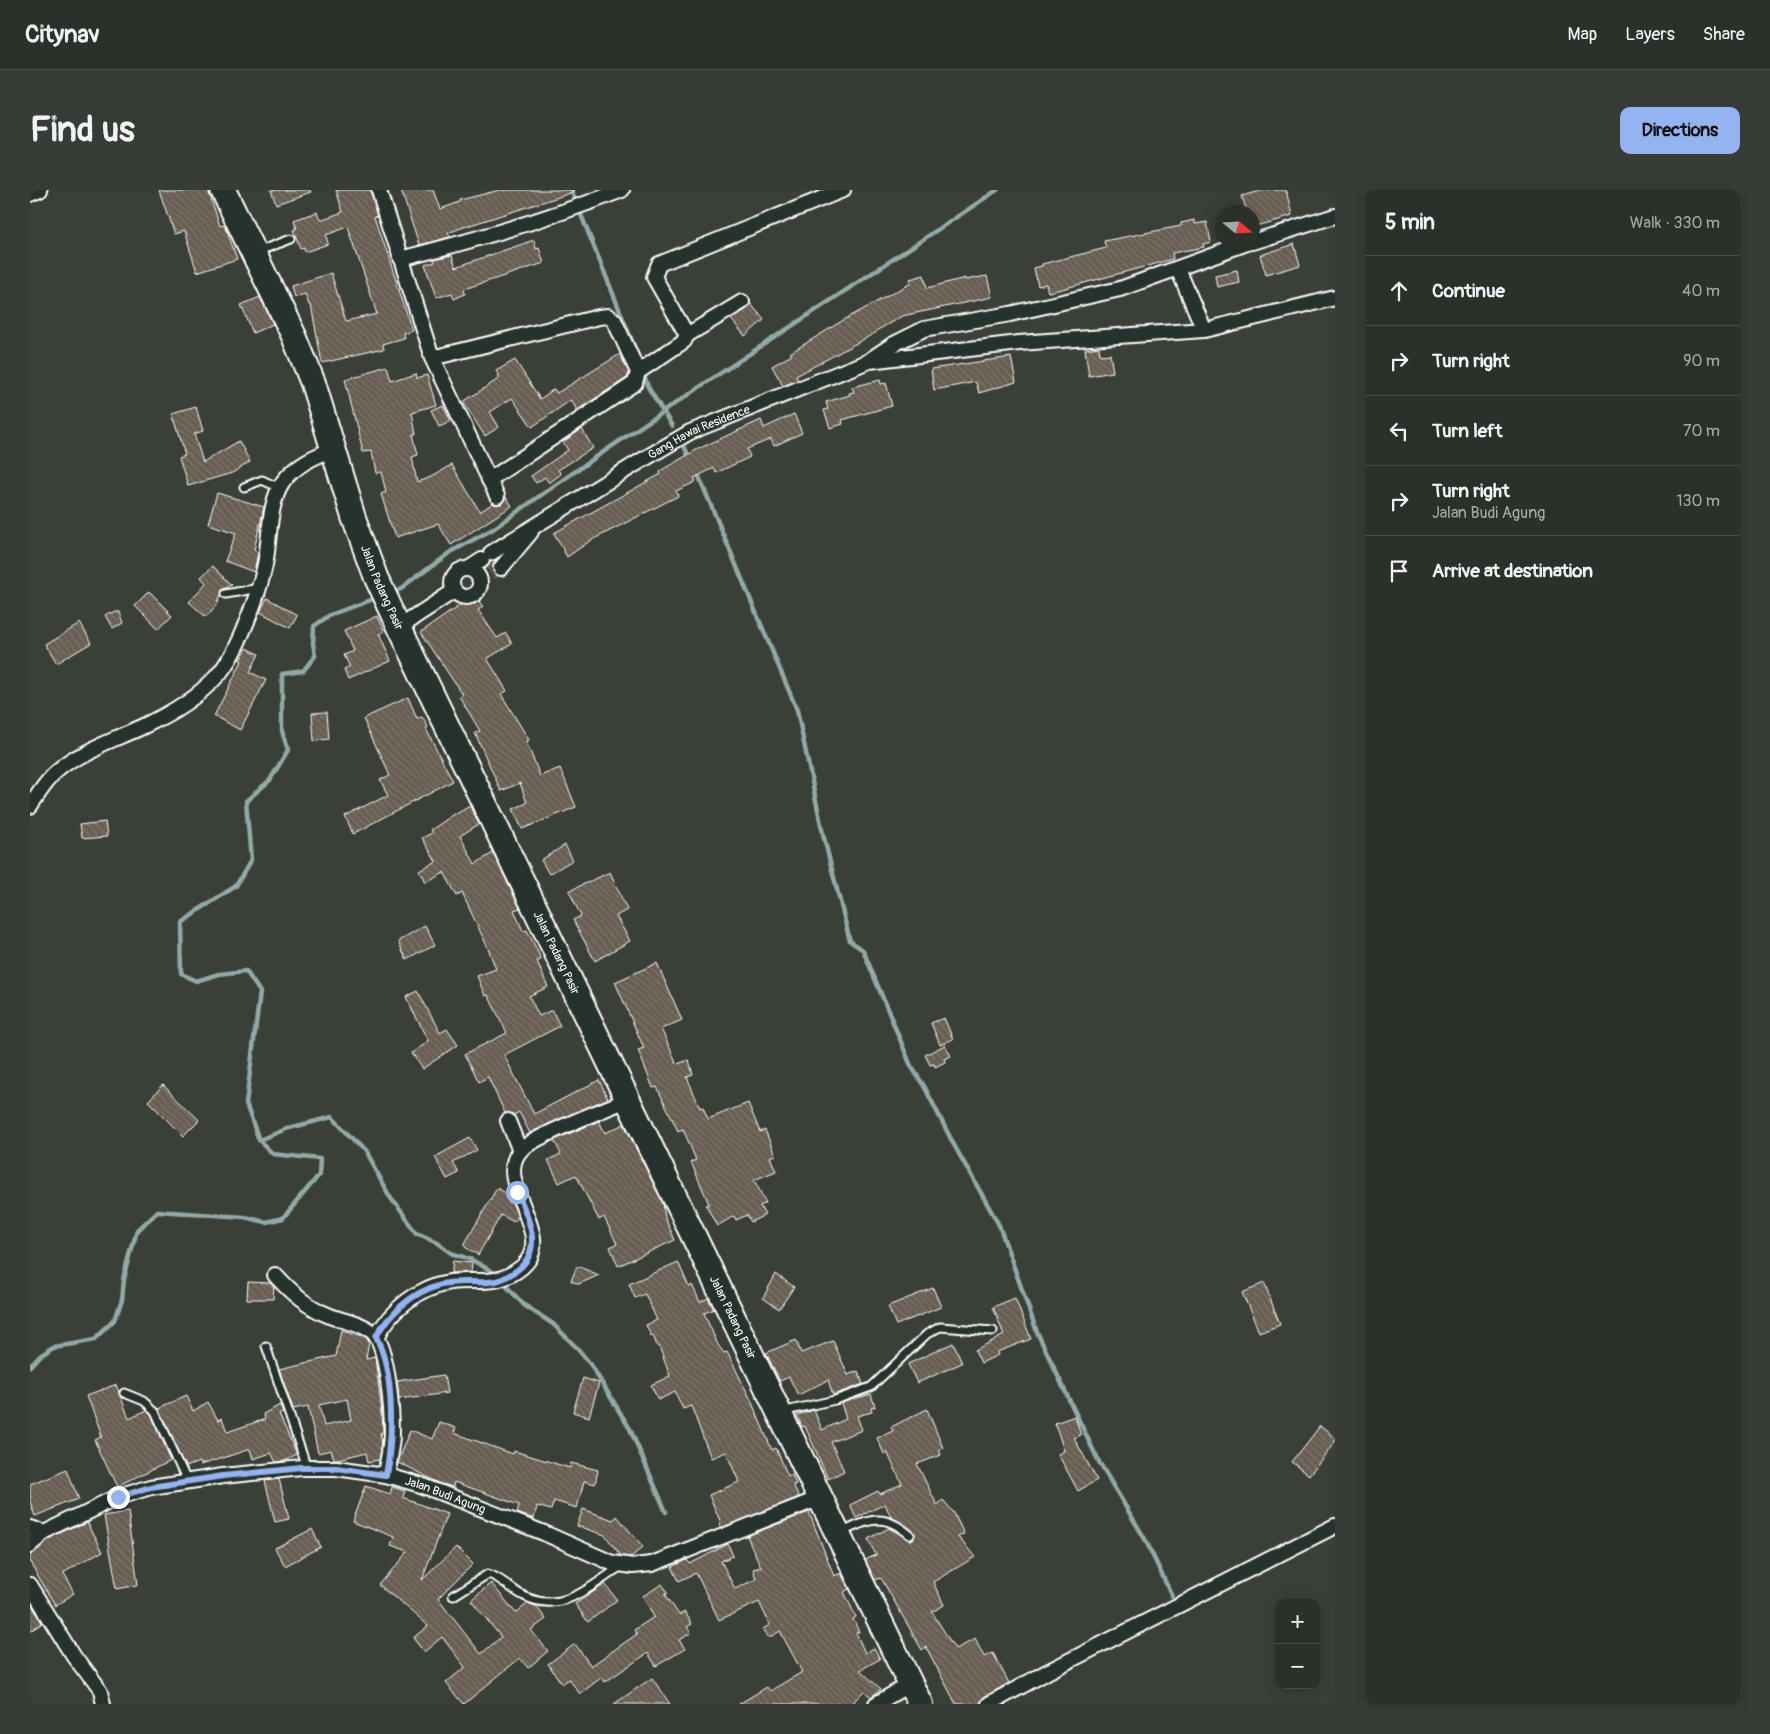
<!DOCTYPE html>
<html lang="en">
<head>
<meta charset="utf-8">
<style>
  body { margin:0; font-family:Pangolin,sans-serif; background:#383c36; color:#f1f3f6 }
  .controls { position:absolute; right:15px; bottom:15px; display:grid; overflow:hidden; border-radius:10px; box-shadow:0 2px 12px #0003 }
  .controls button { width:45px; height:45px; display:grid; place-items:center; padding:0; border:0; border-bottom:1px solid #484b47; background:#2c302a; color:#f1f3f6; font:25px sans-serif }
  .compass { position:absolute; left:1185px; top:15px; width:45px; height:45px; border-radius:50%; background:#2c302a; box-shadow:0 2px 12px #0003; rotate:108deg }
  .stop { position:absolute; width:15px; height:15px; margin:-11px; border:4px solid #95b2f1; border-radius:50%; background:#fff }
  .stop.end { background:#95b2f1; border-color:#fff; box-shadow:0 1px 5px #0008 }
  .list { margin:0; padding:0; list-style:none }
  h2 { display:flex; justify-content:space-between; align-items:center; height:65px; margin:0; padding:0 20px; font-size:21px }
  h2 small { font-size:16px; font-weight:400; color:#a6a9a8 }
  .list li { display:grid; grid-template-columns:32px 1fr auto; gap:15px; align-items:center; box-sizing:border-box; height:70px; padding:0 20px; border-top:1px solid #484b47 }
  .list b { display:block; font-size:19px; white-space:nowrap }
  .list p { margin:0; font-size:16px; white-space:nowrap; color:#a6a9a8 }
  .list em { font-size:16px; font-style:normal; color:#a6a9a8 }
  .icon { flex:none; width:28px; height:28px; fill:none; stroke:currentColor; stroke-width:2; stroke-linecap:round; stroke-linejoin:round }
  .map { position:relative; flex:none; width:1305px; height:1514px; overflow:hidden; border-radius:10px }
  header { display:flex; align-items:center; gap:30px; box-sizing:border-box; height:70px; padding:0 25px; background:#2c302a; border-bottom:1px solid #484b47 }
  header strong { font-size:24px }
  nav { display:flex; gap:28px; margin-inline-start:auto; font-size:18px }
  .intro { display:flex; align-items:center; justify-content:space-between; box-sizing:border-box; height:120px; padding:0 30px }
  h1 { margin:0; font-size:35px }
  .button { padding:12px 22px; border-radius:10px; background:#95b2f1; color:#111; font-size:18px; font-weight:700 }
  main { display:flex; gap:30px; padding:0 30px }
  aside { flex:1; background:#2c302a; border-radius:10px; box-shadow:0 2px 12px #0003 }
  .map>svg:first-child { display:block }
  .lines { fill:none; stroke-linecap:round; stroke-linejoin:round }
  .stream { stroke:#93a9a8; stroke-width:4.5 }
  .building { fill:url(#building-back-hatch); stroke:#fff; fill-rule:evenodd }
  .minor-tunnel { stroke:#4e534c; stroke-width:14; stroke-dasharray:14 7; stroke-linecap:butt }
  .service-casing { stroke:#fff; stroke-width:11 }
  .minor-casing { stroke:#fff; stroke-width:18 }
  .trunk-casing { stroke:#fff; stroke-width:28 }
  .service { stroke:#26332d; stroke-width:7 }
  .minor { stroke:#26332d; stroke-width:14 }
  .trunk { stroke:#26332d; stroke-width:24 }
  .route { stroke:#95b2f1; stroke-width:6 }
  .labels { text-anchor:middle; stroke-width:4; stroke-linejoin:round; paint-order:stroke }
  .street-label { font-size:12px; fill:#fff; stroke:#26332d }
</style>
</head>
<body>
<header>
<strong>Citynav</strong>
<nav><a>Map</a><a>Layers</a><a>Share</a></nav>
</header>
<div class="intro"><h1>Find us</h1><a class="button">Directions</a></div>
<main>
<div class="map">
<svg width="1305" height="1514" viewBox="0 0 1305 1514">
  <defs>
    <pattern id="building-back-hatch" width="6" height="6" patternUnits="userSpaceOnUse" patternTransform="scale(1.25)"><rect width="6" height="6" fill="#675d51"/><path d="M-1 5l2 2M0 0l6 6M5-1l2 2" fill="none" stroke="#7e756b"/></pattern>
  </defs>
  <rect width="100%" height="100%" fill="#3a4038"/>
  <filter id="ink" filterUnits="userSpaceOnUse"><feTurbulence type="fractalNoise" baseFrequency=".02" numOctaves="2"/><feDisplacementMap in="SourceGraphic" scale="10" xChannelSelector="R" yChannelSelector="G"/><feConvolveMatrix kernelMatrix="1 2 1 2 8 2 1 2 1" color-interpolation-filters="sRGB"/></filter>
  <g filter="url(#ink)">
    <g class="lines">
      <g class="stream">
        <polyline points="541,0 609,168"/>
        <polyline points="613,182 618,197 642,236"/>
        <polyline points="654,256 660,269"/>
        <polyline points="667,282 767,520 793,644 820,751 833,760 881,876 894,896 924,955 969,1035 1007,1142 1045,1222 1069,1272 1115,1349 1142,1406"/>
        <path d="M360 403 371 399 419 363 463 339C628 221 799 113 967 0"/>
        <polyline points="229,950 259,938 302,927 334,961 360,1007 387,1044 407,1053 421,1063 442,1070 463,1082 494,1115 523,1134 547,1158 561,1175 600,1239 636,1322"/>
        <polyline points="0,1176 10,1165 24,1156 66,1149 85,1131 92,1110 94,1090 107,1040 127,1021 214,1027 236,1032 253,1028 289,985 290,969 243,964 229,950 216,914 230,802 216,781 189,784 166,791 151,784 150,732 206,696 221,670 216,611 240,590 258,560 252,541 252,484 273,481 285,466 283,453 284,436 300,425 348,407"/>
      </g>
    </g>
    <g class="building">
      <polygon points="129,0 178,0 190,36 195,35 207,69 167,82 154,41 144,44"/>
      <polygon points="241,0 280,0 281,2 246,14"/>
      <polygon points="306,0 340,0 348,25 345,26 382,140 373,143 374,148 353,154 354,159 292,173 281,115 279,115 275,104 264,107 261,96 301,83 316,131 347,124 318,37 296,45 298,54 275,62 274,58 271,59 264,40 267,39 264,30 287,22 290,30 313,22"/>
      <polygon points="371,0 403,0 410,19 430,12 430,10 470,0 544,0 544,2 431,38 418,43 420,47 389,55"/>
      <polygon points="1233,0 1256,0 1262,26 1222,37 1222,22 1217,22 1212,6"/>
      <polygon points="1164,30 1165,34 1177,32 1181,52 1173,54 1174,57 1142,63 1143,69 1032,99 1018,102 1016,94 1008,96 1004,78 1012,76 1012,74 1076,58 1074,51 1151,36 1151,33"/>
      <polygon points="504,50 506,59 509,58 514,73 434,99 435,104 424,109 422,103 406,108 395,75 405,72 404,69 422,65 426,77"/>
      <polygon points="1264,54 1270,75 1236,85 1230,65"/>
      <polygon points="1207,80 1209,92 1187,97 1185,85"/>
      <polygon points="894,85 897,98 935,88 935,90 957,86 962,107 872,126 846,141 847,142 766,186 768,190 753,196 742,176 762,165 760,163 812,131 881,93 880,89"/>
      <polygon points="230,107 243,134 223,143 211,115"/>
      <polygon points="720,113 734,130 715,146 701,129 717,119"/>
      <polygon points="1069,157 1070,165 1080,164 1083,182 1059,186 1055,159"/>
      <polygon points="590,164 599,183 597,188 547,220 541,210 502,237 482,208 460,222 469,237 455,246 433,212 470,188 466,181 485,170 510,209 524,199 527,203"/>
      <polygon points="981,167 986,192 949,203 946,192 904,200 901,179"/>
      <polygon points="358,177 362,191 386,183 387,188 397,185 406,215 382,222 386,244 383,244 388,265 382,267 387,292 401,287 422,275 450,322 463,313 471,314 476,307 482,316 421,355 408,334 365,348 351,304 356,302 351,282 345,283 341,262 333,263 315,189"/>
      <polygon points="850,190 851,194 856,193 862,216 812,230 813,234 800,238 794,220 798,219 796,212 820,205 819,203 824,202 822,197"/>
      <polygon points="413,215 421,231 409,236 401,220"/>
      <polygon points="166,217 173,241 164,244 173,272 209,251 220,272 202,283 158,296 149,266 155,264 143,224"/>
      <polygon points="764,224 772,243 744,256 741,249 717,259 720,267 686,283 684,278 664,288 666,291 663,293 646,301 648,306 560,351 537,367 524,343 631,284 630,281 668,259 731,230 734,238"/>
      <polygon points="552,239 563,258 528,280 531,284 519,293 515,287 506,293 501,286 538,260 533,252"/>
      <polygon points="187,303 234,317 224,360 228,362 224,382 195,371 206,343 178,334"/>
      <polygon points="466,370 463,381 469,386 465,389 457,377 460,372"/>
      <polygon points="183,376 202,395 192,400 191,406 187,411 189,412 176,427 159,412 176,393 171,387"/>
      <polygon points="119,402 142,425 128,439 105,416"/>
      <polygon points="445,405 453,417 448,420 467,448 476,443 482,454 458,468 458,470 477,501 471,504 499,550 496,551 510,586 530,578 546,617 492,639 483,619 497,613 490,593 471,601 445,543 450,541 429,506 432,504 391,442"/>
      <polygon points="237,408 267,425 260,438 230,422"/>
      <polygon points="84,422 88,422 92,433 82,439 75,427"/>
      <polygon points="347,426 354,442 348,444 360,471 318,490 314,480 320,477 314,465 323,461 314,441"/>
      <polygon points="49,433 61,453 26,474 14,454"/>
      <polygon points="217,458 229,464 220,482 236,490 210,540 184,526 212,471 210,470"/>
      <polygon points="378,508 387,529 392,527 398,537 396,539 423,591 323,644 315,627 358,605 350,590 360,585 334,528"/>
      <polygon points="297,522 299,549 284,551 282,523"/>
      <polygon points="440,616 449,634 430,646 445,674 463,663 490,718 484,720 493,741 497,740 507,760 511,770 507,771 518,797 499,806 509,826 522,820 530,836 474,865 504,924 569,890 578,909 500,943 489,922 484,925 475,923 458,887 449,892 435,864 477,843 458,805 455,806 447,786 466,779 458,758 432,703 427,706 414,682 395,692 389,680 406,671 392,648 402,643 400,640 425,623 426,624"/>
      <polygon points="75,631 77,646 52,648 50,634"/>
      <polygon points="535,655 543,670 519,684 511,670"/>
      <polygon points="580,682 597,720 586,726 600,751 565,771 543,730 551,726 539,701"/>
      <polygon points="395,736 405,755 377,770 368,751"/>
      <polygon points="627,773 652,830 631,839 647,874 659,870 663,885 657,887 670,918 673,917 678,929 718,913 730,942 735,940 745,965 740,967 746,981 724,990 736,1013 730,1016 735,1025 721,1032 717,1025 706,1030 704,1026 687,1036 676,1015 679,1014 661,972 666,970 653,939 648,941 627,897 623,898 608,860 614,858 585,792"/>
      <polygon points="388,801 410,843 417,839 428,855 392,879 381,863 398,851 376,807"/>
      <polygon points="914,828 923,849 910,855 901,833"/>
      <polygon points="915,855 921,866 914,869 915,872 905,877 904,874 900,875 895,865"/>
      <polygon points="133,895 169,930 153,946 118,911"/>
      <polygon points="569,931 575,943 594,934 633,1013 635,1028 645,1050 588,1076 580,1057 587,1054 574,1027 569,1030 546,985 529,993 518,970 531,964 524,950"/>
      <polygon points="440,948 447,960 423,973 429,983 417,989 405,967"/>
      <polygon points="467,998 479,1005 479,1012 483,1014 488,1027 484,1032 471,1025 448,1065 435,1057 435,1053"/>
      <polygon points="423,1071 442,1073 441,1082 421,1083"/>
      <polygon points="648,1072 659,1097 662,1095 670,1112 678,1108 684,1119 674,1123 688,1155 694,1163 697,1162 720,1208 742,1260 746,1258 758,1286 762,1284 766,1294 763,1295 769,1307 691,1338 689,1334 691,1333 679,1305 709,1292 696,1262 681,1268 661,1216 653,1219 645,1202 628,1210 621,1195 640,1186 629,1156 627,1156 623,1145 621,1146 616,1135 627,1130 615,1104 605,1108 599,1094"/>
      <polygon points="547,1076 569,1085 549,1094 541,1091"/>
      <polygon points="746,1084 764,1097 749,1119 733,1108"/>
      <polygon points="218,1092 240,1093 244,1096 243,1109 217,1109"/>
      <polygon points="1234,1093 1250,1134 1229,1142 1212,1102"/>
      <polygon points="903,1098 911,1117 866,1135 858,1116"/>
      <polygon points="985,1108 1001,1149 967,1162 968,1165 951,1173 945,1160 974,1145 963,1117"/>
      <path d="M311 1140 336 1149 339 1154 336 1170 345 1168 352 1221 353 1243 351 1244 353 1253 350 1269 339 1271 337 1262 308 1269H304L301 1260 288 1263 278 1217 263 1220 249 1179 306 1166ZM317 1209 321 1230 294 1236 289 1215Z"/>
      <polygon points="766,1150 771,1163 803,1151 818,1185 828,1181 833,1194 803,1205 798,1190 768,1205 759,1187 750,1191 736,1163"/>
      <polygon points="923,1153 932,1173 887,1193 878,1174"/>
      <polygon points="414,1185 417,1203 369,1210 367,1192"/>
      <polygon points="553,1188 569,1193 559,1227 543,1222"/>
      <polygon points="86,1195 99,1228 116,1220 121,1224 141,1270 87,1297 65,1250 71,1247 56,1206"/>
      <polygon points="841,1204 845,1217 841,1218 842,1222 827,1226 832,1240 801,1252 814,1281 798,1289 775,1236 772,1237 767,1225 784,1220 792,1240 816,1229 811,1213"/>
      <polygon points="156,1206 163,1221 178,1212 188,1230 192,1228 197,1242 235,1229 233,1224 250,1215 253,1223 249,1224 267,1265 255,1271 246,1272 241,1263 223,1269 220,1259 190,1269 170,1275 169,1272 156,1277 129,1218"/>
      <polygon points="897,1219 913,1258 909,1260 911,1265 887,1274 907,1315 913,1310 924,1323 934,1344 928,1347 945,1367 903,1392 914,1415 902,1422 925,1459 945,1449 954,1467 963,1463 979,1493 954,1507 950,1514 926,1514 896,1457 892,1460 851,1388 845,1390 835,1370 846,1365 838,1349 859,1338 879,1350 884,1348 885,1343 861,1327 855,1314 826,1328 820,1315 848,1301 850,1304 872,1294 857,1262 854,1264 847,1248 863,1241 861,1237"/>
      <polygon points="1045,1226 1051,1245 1044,1248 1067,1290 1048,1301 1028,1264 1034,1261 1025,1233"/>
      <polygon points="409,1232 426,1238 424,1243 483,1264 484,1261 540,1278 541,1273 568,1280 565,1294 554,1291 547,1318 524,1311 521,1320 507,1316 504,1329 487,1323 489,1315 424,1292 423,1297 412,1294 367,1272 380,1240 402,1249"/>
      <polygon points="1290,1236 1305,1248 1305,1252 1279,1285 1262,1272"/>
      <polygon points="38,1279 49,1309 5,1326 0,1312 0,1294"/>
      <polygon points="249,1289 259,1329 245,1332 235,1291"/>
      <polygon points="336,1296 360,1304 362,1297 375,1301 373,1308 417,1324 392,1390 426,1357 443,1374 408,1409 451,1464 471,1447 441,1410 461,1393 486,1423 498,1413 506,1416 516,1429 501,1440 518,1461 498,1478 490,1468 434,1514 416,1493 435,1477 412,1447 394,1462 383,1448 398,1436 350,1395 378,1362 360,1356 363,1347 323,1331"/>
      <polygon points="553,1319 583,1330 587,1326 613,1357 601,1367 591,1366 575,1345 547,1336"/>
      <polygon points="98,1321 108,1395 87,1399 74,1325"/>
      <polygon points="779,1322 804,1386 811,1383 819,1399 814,1402 826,1427 823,1429 829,1442 826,1443 835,1463 844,1458 850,1469 830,1480 851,1499 841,1507 834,1501 821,1514 709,1514 737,1497 740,1501 772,1482 750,1441 739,1448 733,1439 740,1435 729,1412 689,1430 666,1383 649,1391 642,1377 657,1370 660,1374 698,1354 703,1366 691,1371 705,1399 726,1389 723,1379 731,1377 717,1346"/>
      <polygon points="57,1332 72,1362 32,1385 43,1404 25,1415 0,1372 0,1364 19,1350"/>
      <polygon points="282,1339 291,1357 255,1376 245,1358"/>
      <polygon points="575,1394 587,1410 558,1432 545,1414"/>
      <polygon points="632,1394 638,1402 635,1404 649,1425 655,1422 662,1434 657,1437 661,1443 649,1450 655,1459 626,1476 618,1463 575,1492 572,1487 550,1504 539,1489 532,1494 518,1474 545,1454 561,1476 607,1444 604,1440 624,1427 613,1406"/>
      <polygon points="0,1412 12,1432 0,1442"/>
      <polygon points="622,1488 640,1514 584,1514"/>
    </g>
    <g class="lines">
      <polyline class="minor-tunnel" points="461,384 471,378"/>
      <defs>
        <g id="service">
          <polyline points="226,62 261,49"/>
          <polyline points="214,297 232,290 250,298"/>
          <polyline points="196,404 229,398"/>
          <polyline points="236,1156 277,1278"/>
          <polyline points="94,1203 114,1211 125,1221 157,1291"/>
          <polyline points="751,1222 805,1210 841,1197 897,1144 910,1137 963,1141"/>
          <path d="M812 1342C841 1329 853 1322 880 1345"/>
          <path d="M423 1406 458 1384C471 1387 481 1400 494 1406 531 1425 562 1396 591 1376"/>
        </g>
        <g id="minor">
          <polyline points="349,0 402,168 467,306"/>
          <polyline points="0,4 10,0"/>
          <polyline points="1222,52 1305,26"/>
          <path d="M370 69C446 50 519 29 592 0"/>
          <polyline points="1148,79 1174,140"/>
          <polyline points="657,145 712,112"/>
          <polyline points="402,168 569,127 578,126 584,130 608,182 605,193 459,290"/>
          <polyline points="841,169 862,155 894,139 980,124 1090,99 1220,52"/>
          <polyline points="608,182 654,151 657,145 624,87 629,74 813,0"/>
          <path id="s1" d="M461 363 609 272 660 242 839 171 989 153 1174 140 1305 108"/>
          <polyline points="471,378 501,342"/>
          <circle cx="436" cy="393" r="14"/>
          <polyline points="438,379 452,370"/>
          <polyline points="369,437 424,401"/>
          <path d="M0 616C8 604 15 592 25 583 50 561 82 551 112 537 138 525 167 508 187 486 207 465 231 399 236 369 240 345 239 312 253 292 266 274 284 267 303 259"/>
          <polyline points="478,931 490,961"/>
          <path d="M245 1085C261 1103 277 1117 300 1126 313 1131 331 1134 342 1143 358 1156 362 1223 362 1243 362 1257 358 1271 356 1285"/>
          <path d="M346 1148C360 1120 389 1097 420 1092 449 1088 466 1098 492 1077 528 1046 464 995 489 962 500 947 577 919 599 909"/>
          <path id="s2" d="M0 1338 14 1343 88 1307 121 1297 193 1286 272 1278H306L356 1285 391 1295 514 1343 582 1373 603 1376 622 1374 790 1308"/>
          <polyline points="0,1355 14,1343"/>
          <polyline points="0,1395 44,1466 70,1501 73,1514"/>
          <polyline points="846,1514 880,1494"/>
          <polyline points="959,1514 1017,1482 1305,1336"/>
        </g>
        <g id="trunk">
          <path id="s3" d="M193 0 264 146 283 193 324 327 346 387 369 437 890 1514"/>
        </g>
      </defs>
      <use href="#service" class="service-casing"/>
      <use href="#minor" class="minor-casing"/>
      <use href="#trunk" class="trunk-casing"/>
      <use href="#service" class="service"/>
      <use href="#minor" class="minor"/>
      <use href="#trunk" class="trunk"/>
    </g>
  </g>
  <g class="lines" filter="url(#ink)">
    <path class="route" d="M88 1307 121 1297 193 1286 272 1278H306L356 1285C363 1247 365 1183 346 1148 358 1124 383 1102 409 1095 425 1090 441 1093 458 1092 469 1092 477 1087 486 1081 515 1060 498 1027 487 1002"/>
  </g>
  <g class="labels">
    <g class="street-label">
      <text dy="4" stroke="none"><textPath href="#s1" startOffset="241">Gang Hawai Residence</textPath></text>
      <text dy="4" stroke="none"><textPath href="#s3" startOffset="429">Jalan Padang Pasir</textPath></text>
      <text dy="4" stroke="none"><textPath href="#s3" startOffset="834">Jalan Padang Pasir</textPath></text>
      <text dy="4" stroke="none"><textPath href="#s3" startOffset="1239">Jalan Padang Pasir</textPath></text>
      <text dy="4" stroke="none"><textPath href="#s2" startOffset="431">Jalan Budi Agung</textPath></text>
    </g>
  </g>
</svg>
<div class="controls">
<button>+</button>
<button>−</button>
</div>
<svg class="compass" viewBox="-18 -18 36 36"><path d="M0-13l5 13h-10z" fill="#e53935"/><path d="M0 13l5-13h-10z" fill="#a6a9a8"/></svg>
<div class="stop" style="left:487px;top:1002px"></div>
<div class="stop end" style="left:88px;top:1307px"></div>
</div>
<aside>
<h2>5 min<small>Walk · 330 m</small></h2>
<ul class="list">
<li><svg class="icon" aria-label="ahead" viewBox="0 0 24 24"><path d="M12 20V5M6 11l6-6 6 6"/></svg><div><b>Continue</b></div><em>40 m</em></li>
<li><svg class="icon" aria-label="right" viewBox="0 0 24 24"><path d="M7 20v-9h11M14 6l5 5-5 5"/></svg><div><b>Turn right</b></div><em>90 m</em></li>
<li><svg class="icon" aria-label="left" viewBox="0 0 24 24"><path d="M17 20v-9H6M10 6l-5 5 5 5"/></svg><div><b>Turn left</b></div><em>70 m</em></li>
<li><svg class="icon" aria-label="right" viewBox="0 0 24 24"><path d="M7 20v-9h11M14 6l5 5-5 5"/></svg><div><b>Turn right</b><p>Jalan Budi Agung</p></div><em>130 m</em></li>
<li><svg class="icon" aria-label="arrive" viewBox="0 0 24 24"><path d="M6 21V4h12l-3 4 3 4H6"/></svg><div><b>Arrive at destination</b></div></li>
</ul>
</aside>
</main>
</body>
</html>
